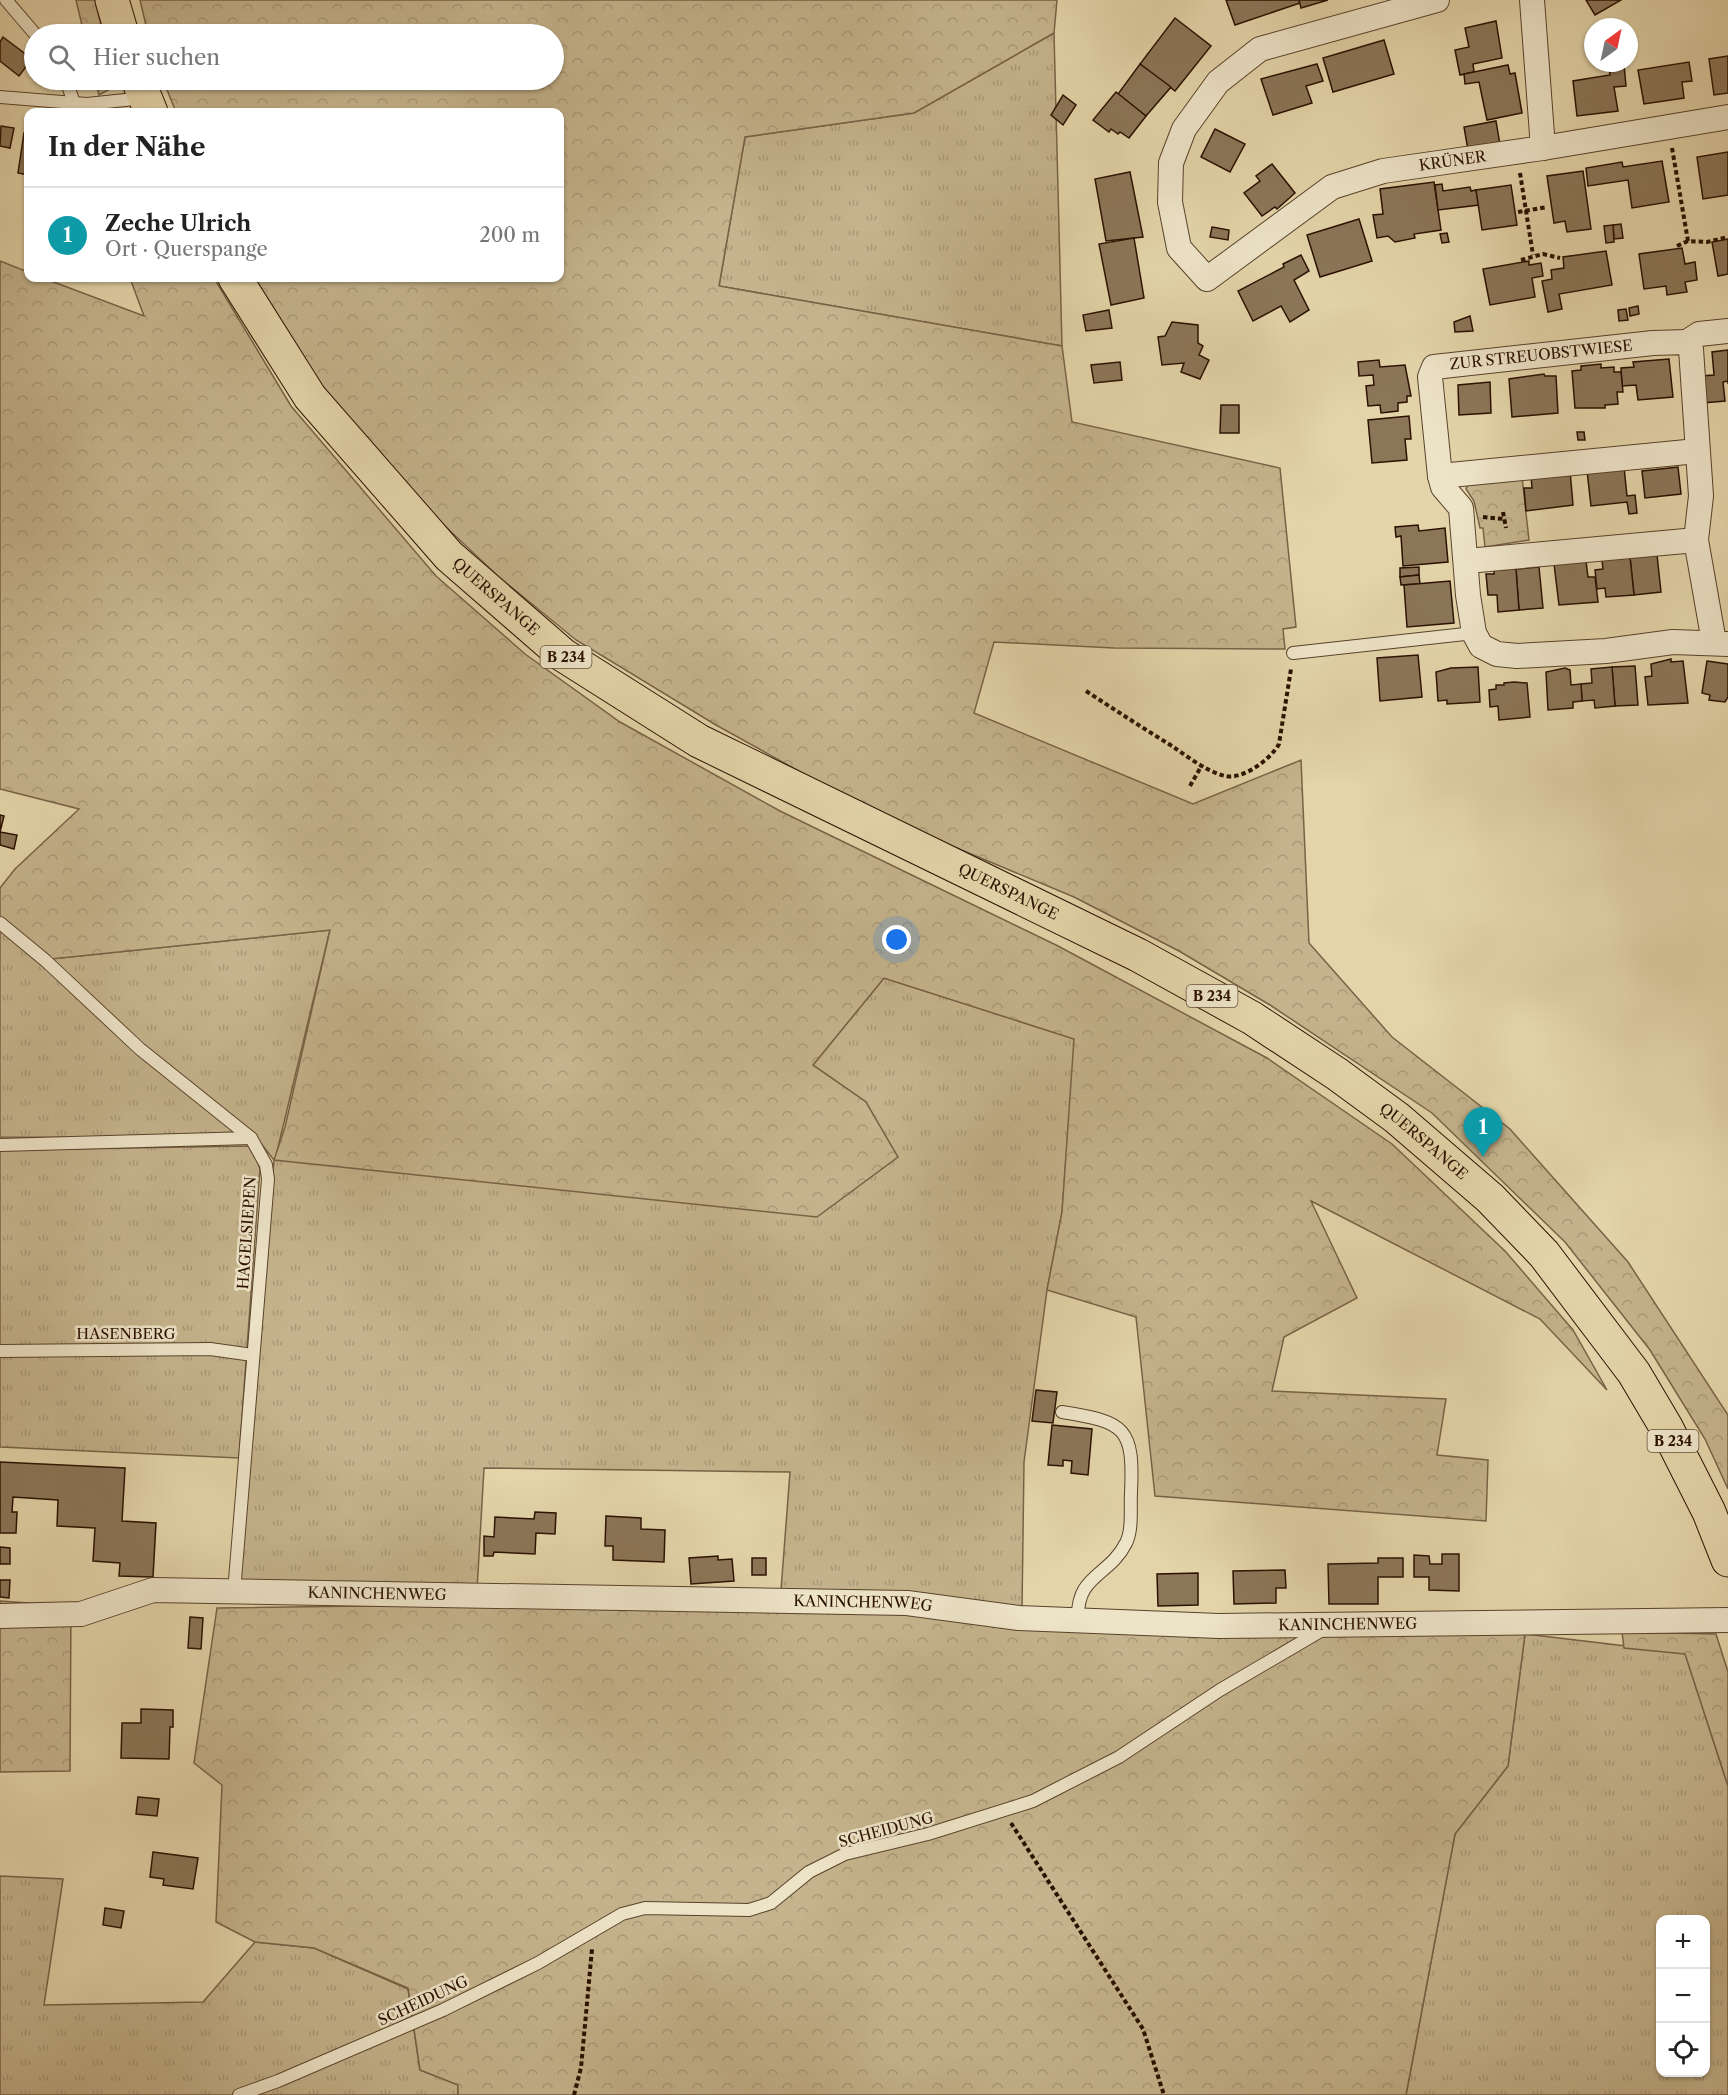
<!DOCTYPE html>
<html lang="de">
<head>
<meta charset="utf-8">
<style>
  body { margin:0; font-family:"Libre Caslon Text",serif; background:#f6f6f6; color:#222 }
  .controls { position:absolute; right:18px; bottom:18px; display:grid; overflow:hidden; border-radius:12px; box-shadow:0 2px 4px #0004 }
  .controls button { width:54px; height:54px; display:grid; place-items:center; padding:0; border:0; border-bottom:2px solid #e0e0e0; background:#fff; color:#222; font:30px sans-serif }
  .compass { position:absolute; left:1584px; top:18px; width:54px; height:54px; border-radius:50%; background:#fff; box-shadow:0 2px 4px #0004; rotate:33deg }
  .you { position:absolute; left:897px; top:940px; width:21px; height:21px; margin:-15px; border:4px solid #fff; border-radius:50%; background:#1a73e8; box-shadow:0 0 0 9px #1a73e833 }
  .badge { display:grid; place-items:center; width:39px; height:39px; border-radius:50%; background:#8f2418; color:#fff; font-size:20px; font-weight:700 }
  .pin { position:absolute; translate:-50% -50px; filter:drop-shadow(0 2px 3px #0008) }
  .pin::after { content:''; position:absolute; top:32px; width:21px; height:18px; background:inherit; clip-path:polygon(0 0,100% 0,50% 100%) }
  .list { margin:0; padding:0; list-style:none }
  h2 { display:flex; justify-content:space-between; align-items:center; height:78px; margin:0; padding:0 24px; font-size:26px }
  h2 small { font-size:20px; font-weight:400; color:#767676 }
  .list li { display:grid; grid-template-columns:39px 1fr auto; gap:18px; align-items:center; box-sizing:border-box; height:96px; padding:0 24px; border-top:2px solid #e0e0e0 }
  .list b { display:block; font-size:22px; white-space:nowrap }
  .list p { margin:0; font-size:20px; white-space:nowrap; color:#767676 }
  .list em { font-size:20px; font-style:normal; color:#767676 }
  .icon { flex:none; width:33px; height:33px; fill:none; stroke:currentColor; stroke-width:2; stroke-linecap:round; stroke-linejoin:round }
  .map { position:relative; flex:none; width:1728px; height:2095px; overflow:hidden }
  .search { position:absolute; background:#fff; box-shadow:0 2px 4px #0004; left:24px; top:24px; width:540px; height:66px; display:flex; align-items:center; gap:15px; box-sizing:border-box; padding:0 21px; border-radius:33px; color:#767676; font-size:22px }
  .panel { position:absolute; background:#fff; box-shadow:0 2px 4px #0004; left:24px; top:108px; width:540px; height:174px; border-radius:12px }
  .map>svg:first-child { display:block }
  .grass { fill:url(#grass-tufts); stroke:#786246; stroke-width:1.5; fill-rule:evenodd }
  .forest { fill:url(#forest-crowns); stroke:#786246; stroke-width:1.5 }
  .building { fill:#8b7658; stroke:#2b1100; stroke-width:1.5 }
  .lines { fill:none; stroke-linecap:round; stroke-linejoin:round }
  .service-casing { stroke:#59422a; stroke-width:14 }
  .minor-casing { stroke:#59422a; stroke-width:26 }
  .primary-casing { stroke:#2b1100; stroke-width:35 }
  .path { stroke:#2b1100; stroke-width:4; stroke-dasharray:4.5 3; stroke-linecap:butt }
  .service { stroke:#ede3c7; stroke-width:12 }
  .minor { stroke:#ede3c7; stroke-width:24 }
  .primary { stroke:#e3d4a9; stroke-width:33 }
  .labels { text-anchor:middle; stroke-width:5; stroke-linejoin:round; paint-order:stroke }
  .shield { fill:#ede3c7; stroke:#65503c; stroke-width:1.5 }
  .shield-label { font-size:14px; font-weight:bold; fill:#2b1100 }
  .street-label { font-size:15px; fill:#2b1100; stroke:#ede3c7 }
</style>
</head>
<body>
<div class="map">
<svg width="1728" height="2095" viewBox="0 0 1728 2095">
  <defs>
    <pattern id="grass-tufts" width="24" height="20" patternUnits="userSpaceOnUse" patternTransform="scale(1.5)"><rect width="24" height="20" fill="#c4b38c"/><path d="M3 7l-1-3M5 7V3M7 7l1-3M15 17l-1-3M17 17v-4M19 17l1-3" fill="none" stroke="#a99977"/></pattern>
    <pattern id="forest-crowns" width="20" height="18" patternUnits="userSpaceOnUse" patternTransform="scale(1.5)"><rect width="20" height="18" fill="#c4b38c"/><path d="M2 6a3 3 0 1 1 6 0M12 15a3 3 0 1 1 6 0" fill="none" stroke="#a99977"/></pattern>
  </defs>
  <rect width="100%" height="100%" fill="#e3d4a9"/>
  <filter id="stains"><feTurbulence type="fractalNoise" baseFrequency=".00333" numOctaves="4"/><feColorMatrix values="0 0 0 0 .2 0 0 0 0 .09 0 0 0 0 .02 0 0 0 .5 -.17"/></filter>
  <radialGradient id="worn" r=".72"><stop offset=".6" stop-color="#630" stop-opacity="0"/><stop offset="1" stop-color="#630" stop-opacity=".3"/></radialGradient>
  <g class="grass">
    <polygon points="1054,33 1062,346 719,286 745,137 914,113"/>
    <polygon points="0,928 40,960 330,930 275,1160 866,1102 813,1065 884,978 1075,1039 1062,1212 1047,1290 1024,1462 1022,1610 781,1590 790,1472 484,1468 477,1590 237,1585 274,1160 251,1131 150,1138 0,1137"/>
    <polygon points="252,1146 260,1169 239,1458 0,1447 0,1150"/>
    <path d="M1525 1634 1685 1653 1728 1786V2095H1406L1455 1834 1508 1766ZM1660 1920H1706V2072H1660Z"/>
    <polygon points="0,1876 63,1879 44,2005 203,2002 255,1942 314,1948 408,1989 420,2070 459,2085 458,2095 0,2095"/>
  </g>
  <g class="forest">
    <polygon points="76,0 95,0 103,34 84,34"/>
    <polygon points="140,0 1057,0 1054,33 914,113 745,137 719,286 1062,346 1072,422 1280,468 1296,627 1283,629 1285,649 1114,648 994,642 974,713 1193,804 1301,760 1309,943 1392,1037 1510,1129 1628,1262 1728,1415 1728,1489 1705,1439 1650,1350 1565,1242 1432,1113 1270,1005 1179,951 1074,897 878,815 716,725 576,640 499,577 394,478 319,386 252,278 560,278 560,112 176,112 163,80 554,80 554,34 148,34"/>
    <polygon points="95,80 114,80 116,86 99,95"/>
    <polygon points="0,261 28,272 28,278 43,278 144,316 130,278 214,278 291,406 436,576 525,654 620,722 780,811 1058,946 1267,1058 1392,1144 1505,1251 1573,1330 1607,1390 1540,1319 1311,1201 1357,1298 1284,1337 1272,1391 1446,1399 1437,1455 1488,1460 1486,1521 1155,1496 1136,1317 1047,1290 1062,1212 1074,1039 884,978 813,1065 866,1102 898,1157 817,1217 274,1160 285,1127 330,930 51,959 0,919 0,888 15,869 79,809 0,789"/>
    <polygon points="1471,477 1522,477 1529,540 1485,547 1483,528 1480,528 1474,501 1466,489"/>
    <polygon points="0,1601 71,1606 70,1771 0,1772"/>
    <polygon points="574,1603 1525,1634 1508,1766 1455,1834 1406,2095 458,2095 458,2085 420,2070 408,1988 314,1948 255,1942 216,1922 222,1785 194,1763 217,1608"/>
    <polygon points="1622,1632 1716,1634 1728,1672 1728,1786 1685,1654 1624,1648"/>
  </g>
  <g class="building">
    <polygon points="1226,0 1299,0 1300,3 1235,25"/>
    <polygon points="1299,0 1328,0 1301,8"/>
    <polygon points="1586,0 1621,0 1595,15"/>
    <polygon points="1175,18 1211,46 1175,91 1140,64"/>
    <polygon points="1496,21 1502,58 1473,64 1474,72 1460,75 1455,50 1469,47 1465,28"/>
    <polygon points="3,37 32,59 19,76 0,61 0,42"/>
    <polygon points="1384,40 1394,74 1333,92 1323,58"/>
    <polygon points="1728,56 1728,93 1714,95 1709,59"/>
    <polygon points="1689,62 1692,81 1682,82 1684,98 1644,104 1638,70"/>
    <polygon points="1608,63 1624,65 1626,86 1614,87 1618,111 1577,116 1573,81 1610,75"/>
    <polygon points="1140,64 1171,87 1146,116 1118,94"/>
    <polygon points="1317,64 1323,81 1306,86 1312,103 1273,115 1261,79"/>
    <polygon points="1508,65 1510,74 1515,73 1522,113 1487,120 1479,82 1465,84 1464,74"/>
    <polygon points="1116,92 1146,116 1129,138 1120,132 1118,134 1111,129 1109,132 1093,120"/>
    <polygon points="1063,95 1076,105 1063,125 1051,115"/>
    <polygon points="1496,121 1500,145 1468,150 1464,127"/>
    <polygon points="1,126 14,128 10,148 0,146"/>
    <polygon points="1215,129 1245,144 1230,172 1201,157"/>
    <polygon points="24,133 28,134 28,175 18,173"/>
    <polygon points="1728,152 1728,195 1703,199 1697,157"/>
    <polygon points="1662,161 1669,202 1632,208 1628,180 1588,186 1586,168 1622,162 1623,167"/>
    <polygon points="1272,164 1295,193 1277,209 1275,207 1262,216 1244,193 1260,181 1256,176"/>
    <polygon points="1583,171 1591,229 1567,232 1565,221 1554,223 1547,176"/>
    <polygon points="1130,172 1143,237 1106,241 1095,179"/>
    <polygon points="1434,182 1441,230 1414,234 1415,238 1395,242 1388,236 1377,238 1373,215 1383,214 1380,189"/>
    <polygon points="1442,184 1443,191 1470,187 1471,191 1476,190 1479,205 1438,210 1435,185"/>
    <polygon points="1511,185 1517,225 1482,230 1476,190"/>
    <polygon points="1359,219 1372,261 1320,277 1307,235"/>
    <polygon points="1621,224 1623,238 1614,239 1613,225"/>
    <polygon points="1613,225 1614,242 1606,243 1604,226"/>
    <polygon points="1212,227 1229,230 1228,240 1210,237"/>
    <polygon points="1447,233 1449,242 1442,243 1440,234"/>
    <polygon points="1134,238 1144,298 1111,305 1099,244"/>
    <polygon points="1728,239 1728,274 1718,276 1712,242"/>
    <polygon points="1682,248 1685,264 1695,262 1697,280 1685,282 1687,292 1667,295 1666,286 1644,289 1639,254"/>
    <polygon points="1606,251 1612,285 1559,294 1562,309 1548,312 1542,281 1552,279 1551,270 1564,268 1563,257"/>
    <polygon points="1301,255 1309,271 1294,280 1309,310 1290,322 1281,306 1253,321 1238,291 1284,267 1283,264"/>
    <polygon points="1529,261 1529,265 1541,263 1543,276 1532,278 1535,297 1490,305 1483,269"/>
    <polygon points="1638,306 1639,314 1630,316 1629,308"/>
    <polygon points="1626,309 1628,320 1619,321 1618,310"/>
    <polygon points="1109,310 1112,328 1086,331 1083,315"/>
    <polygon points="1470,316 1473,331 1455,332 1454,322"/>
    <polygon points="1172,322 1198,325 1198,343 1203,346 1199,355 1209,360 1200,379 1181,372 1184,363 1162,365 1158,337 1165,336"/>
    <polygon points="1728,350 1728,384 1728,381 1723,382 1725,401 1703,403 1701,376 1714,375 1712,352"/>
    <polygon points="1669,359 1673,397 1638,400 1636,385 1622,386 1621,368 1634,367 1633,362"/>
    <polygon points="1379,360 1380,367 1405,365 1411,396 1407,396 1407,402 1398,403 1398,411 1381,413 1380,405 1368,406 1366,386 1374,385 1373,375 1359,376 1358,362"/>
    <polygon points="1120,362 1122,380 1094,383 1091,365"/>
    <polygon points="1601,364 1601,368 1614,367 1614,372 1621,372 1623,392 1617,392 1618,404 1605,405 1605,408 1575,408 1572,371 1581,370 1581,366"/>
    <polygon points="1544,374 1545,376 1556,376 1558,413 1512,417 1509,379"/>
    <polygon points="1490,382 1491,413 1459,415 1458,385"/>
    <polygon points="1221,405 1239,405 1239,433 1220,433"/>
    <polygon points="1409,416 1411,439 1405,439 1407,460 1372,463 1368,420"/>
    <polygon points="1577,432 1584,432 1585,440 1578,440"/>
    <polygon points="1624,467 1627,496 1635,495 1637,513 1629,514 1627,502 1591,506 1587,471"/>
    <polygon points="1678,467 1681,494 1645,498 1642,471"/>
    <polygon points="1570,471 1573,505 1526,511 1524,488 1532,488 1531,475"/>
    <polygon points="1418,525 1419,531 1445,528 1448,562 1403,566 1401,536 1396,537 1395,527"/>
    <polygon points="1657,555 1661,592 1634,595 1630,557"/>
    <polygon points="1630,557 1634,595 1606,597 1605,588 1597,589 1595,570 1603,569 1602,560"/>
    <polygon points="1586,561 1588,577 1595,577 1598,602 1559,605 1554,564"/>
    <polygon points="1419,567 1419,575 1400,577 1400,568"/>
    <polygon points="1539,567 1543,608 1519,610 1516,569"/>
    <polygon points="1516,569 1519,610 1498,612 1497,595 1488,595 1486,574 1494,574 1494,570"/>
    <polygon points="1419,575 1420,584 1401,585 1400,577"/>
    <polygon points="1450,581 1454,623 1407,627 1404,585"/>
    <polygon points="1418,655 1422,697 1380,701 1377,658"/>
    <polygon points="1671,659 1671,662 1683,661 1688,703 1648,705 1645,677 1652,676 1651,664"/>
    <polygon points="1707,661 1728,664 1728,697 1725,702 1709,700 1710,695 1702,693"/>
    <polygon points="1635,666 1638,705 1615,706 1612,667"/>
    <polygon points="1478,667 1480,702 1447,704 1447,700 1438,701 1436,672 1451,668"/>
    <polygon points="1612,667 1615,706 1595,708 1594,700 1582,701 1581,684 1592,683 1591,669"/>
    <polygon points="1565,668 1570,670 1571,685 1581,684 1582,701 1573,702 1573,708 1548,710 1546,672"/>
    <polygon points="1514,682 1527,683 1530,717 1499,720 1498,706 1490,707 1489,690 1496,689 1496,685 1504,685 1504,683"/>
    <polygon points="0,815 4,816 0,832 17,835 14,849 0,845"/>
    <polygon points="1036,1390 1057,1392 1053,1423 1032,1421"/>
    <polygon points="1052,1425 1092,1429 1088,1475 1071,1473 1072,1461 1063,1460 1063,1466 1048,1465"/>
    <polygon points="0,1462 125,1468 122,1521 156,1523 153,1577 119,1576 120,1563 93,1561 95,1528 57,1526 58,1500 13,1497 12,1512 17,1512 16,1533 0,1533"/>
    <polygon points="535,1512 556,1513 555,1534 536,1533 535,1554 494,1552 493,1556 484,1556 484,1536 494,1537 495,1517 534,1519"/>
    <polygon points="606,1516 641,1518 641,1529 665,1530 664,1562 613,1560 613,1546 605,1546"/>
    <polygon points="0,1547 10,1548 10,1564 0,1564"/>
    <polygon points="1442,1554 1459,1554 1459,1591 1429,1590 1429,1577 1414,1577 1414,1555 1429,1556 1430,1564 1442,1564"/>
    <polygon points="718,1556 718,1560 732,1559 734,1581 691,1584 689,1558"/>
    <rect x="752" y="1558" width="14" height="17"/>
    <polygon points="1378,1558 1403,1558 1403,1577 1378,1577 1378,1604 1329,1604 1328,1564 1378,1563"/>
    <polygon points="1285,1570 1286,1588 1276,1588 1276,1603 1234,1604 1233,1571"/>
    <polygon points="1198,1573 1198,1605 1158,1606 1157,1574"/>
    <polygon points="0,1580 10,1580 9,1598 0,1597"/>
    <polygon points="190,1617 203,1618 201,1649 188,1648"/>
    <polygon points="141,1709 173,1710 173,1727 170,1727 169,1759 121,1758 122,1723 141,1723"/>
    <polygon points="138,1797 159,1799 157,1816 136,1814"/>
    <polygon points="153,1852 198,1858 193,1889 163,1885 164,1879 150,1877"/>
    <polygon points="105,1908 124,1911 121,1928 103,1925"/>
  </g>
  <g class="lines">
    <defs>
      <g id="service">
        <polyline points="6,0 35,34"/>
        <polyline points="66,80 74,103"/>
        <polyline points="0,97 87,104 144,98"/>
        <polyline points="1293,653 1474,633"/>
        <polyline points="0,923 46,961 140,1049 251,1138 266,1165 268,1179 234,1592"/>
        <polyline points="0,1145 251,1138"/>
        <polyline points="0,1351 210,1349 253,1355"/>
        <path d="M1062 1412C1126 1422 1134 1428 1131 1493 1130 1508 1133 1529 1126 1543 1109 1577 1076 1574 1078 1620"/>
        <polyline points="239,2095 278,2081 443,2010 538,1963 622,1914 645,1908 749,1910 771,1903 809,1872 845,1854 928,1834 1033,1801 1119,1757 1220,1690 1324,1629"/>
      </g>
      <g id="minor">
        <path id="s1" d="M1437 0 1260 49 1218 82 1184 129 1171 163 1170 202 1179 248 1207 279 1332 187 1383 171 1543 148 1728 117"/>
        <polyline points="1532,0 1543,148"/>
        <polyline points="1687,342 1699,334 1728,331"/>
        <polyline points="1440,476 1697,451"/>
        <polyline points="1467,561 1696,540"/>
        <polyline points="1714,642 1696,540 1701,496 1691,349 1687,342 1653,343 1434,367 1430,377 1440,476 1443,487 1461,508 1468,595 1474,633 1481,646 1497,654 1517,656 1606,651 1673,642 1728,644"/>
        <path id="s2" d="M0 1616 81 1614 153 1590 907 1603 1019 1618 1219 1626 1728 1620"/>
      </g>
      <g id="primary">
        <polyline points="112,0 122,34"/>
        <polyline points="138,80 151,112"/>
        <path id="s3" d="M235 278 310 397 449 556 563 655 699 741 1138 955 1252 1018 1337 1074 1397 1118 1490 1198 1544 1254 1634 1373 1666 1427 1709 1512 1728 1560"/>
      </g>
    </defs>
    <use href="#service" class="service-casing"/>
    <use href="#minor" class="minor-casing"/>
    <use href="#primary" class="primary-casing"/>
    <g class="path">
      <polyline points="1672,148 1688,241 1707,242 1728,237"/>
      <polyline points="1520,173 1533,255"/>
      <polyline points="1518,212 1547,207"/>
      <polyline points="1677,246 1688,241"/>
      <polyline points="1521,260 1543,254 1560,258"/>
      <polyline points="1503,512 1506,528"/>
      <polyline points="1483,517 1504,519"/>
      <path d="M1086 691C1115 710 1143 728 1172 746 1188 757 1206 771 1225 776 1243 780 1271 759 1279 744L1291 669"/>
      <polyline points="1190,786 1202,765"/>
      <polyline points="1011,1823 1143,2029 1164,2095"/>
      <polyline points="574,2095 581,2068 592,1949"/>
    </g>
    <use href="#service" class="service"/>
    <use href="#minor" class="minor"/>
    <use href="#primary" class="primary"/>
  </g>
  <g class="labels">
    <g class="shield">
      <rect x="540.5" y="646" width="51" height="22" rx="4.5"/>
      <rect x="1186.5" y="985" width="51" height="22" rx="4.5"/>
      <rect x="1647.5" y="1430" width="51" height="22" rx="4.5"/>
    </g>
    <g class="shield-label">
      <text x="566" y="662">B 234</text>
      <text x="1212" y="1001">B 234</text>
      <text x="1673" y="1446">B 234</text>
    </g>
    <g class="street-label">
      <text dy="5" stroke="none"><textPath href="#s1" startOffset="738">KRÜNER</textPath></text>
      <text transform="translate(1541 355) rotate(-6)" y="5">ZUR STREUOBSTWIESE</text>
      <text dy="5" stroke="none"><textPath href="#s3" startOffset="414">QUERSPANGE</textPath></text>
      <text dy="5" stroke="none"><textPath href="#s3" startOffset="1008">QUERSPANGE</textPath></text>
      <text dy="5" stroke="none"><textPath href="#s3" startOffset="1494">QUERSPANGE</textPath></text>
      <text transform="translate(247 1233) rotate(-86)" y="5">HAGELSIEPEN</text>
      <text x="126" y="1339">HASENBERG</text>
      <text dy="5" stroke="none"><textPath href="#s2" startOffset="381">KANINCHENWEG</textPath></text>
      <text dy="5" stroke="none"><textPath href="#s2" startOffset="867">KANINCHENWEG</textPath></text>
      <text dy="5" stroke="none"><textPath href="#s2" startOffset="1353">KANINCHENWEG</textPath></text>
      <text transform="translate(886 1830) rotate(-15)" y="5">SCHEIDUNG</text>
      <text transform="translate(423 2001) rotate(-25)" y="5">SCHEIDUNG</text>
    </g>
  </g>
  <rect width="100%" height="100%" filter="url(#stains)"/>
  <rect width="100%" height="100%" fill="url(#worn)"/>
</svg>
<div class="controls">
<button>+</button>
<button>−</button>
<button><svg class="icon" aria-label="locate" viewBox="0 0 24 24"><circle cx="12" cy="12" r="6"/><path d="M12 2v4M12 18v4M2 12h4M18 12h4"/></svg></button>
</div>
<svg class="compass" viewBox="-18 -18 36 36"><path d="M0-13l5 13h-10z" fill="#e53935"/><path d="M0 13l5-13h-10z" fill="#767676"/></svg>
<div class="you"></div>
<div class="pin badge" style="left:1483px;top:1157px;background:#0f9aa8">1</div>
<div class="search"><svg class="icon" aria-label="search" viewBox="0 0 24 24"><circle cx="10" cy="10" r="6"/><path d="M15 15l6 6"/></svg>Hier suchen</div>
<section class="panel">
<h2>In der Nähe<small></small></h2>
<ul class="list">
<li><span class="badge" style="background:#0f9aa8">1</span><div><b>Zeche Ulrich</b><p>Ort · Querspange</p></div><em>200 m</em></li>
</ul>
</section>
</div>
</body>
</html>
